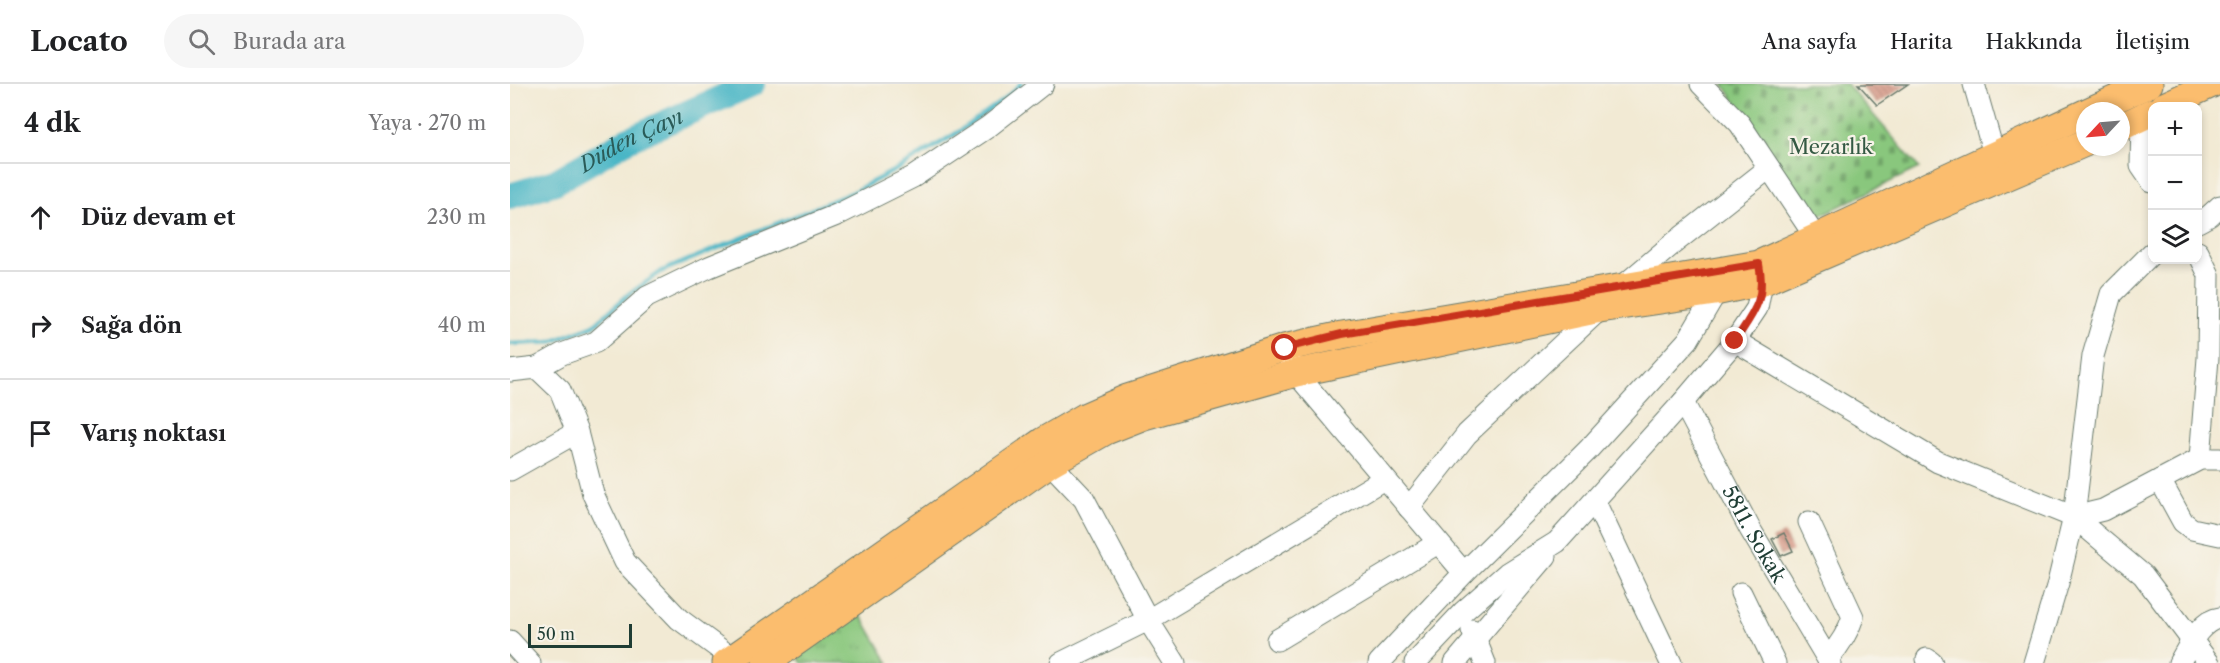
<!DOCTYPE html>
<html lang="tr">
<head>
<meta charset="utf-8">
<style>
  body { margin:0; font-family:"Libre Caslon Text",serif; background:#f6f6f6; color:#202124 }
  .controls { position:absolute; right:18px; top:18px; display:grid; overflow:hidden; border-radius:12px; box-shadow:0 3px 9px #0003 }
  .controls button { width:54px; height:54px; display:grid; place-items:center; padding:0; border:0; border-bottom:2px solid #e0e0e0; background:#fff; color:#202124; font:30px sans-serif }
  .compass { position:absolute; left:1566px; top:18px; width:54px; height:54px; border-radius:50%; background:#fff; box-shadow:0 3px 9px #0003; rotate:244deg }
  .scale { position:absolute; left:18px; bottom:15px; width:104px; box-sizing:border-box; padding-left:6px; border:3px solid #1f3d34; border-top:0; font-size:16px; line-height:21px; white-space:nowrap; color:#1f3d34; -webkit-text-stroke:4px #f7f3e8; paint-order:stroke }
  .stop { position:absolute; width:18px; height:18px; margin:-14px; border:4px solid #c8321e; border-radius:50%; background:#fff }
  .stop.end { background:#c8321e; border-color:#fff; box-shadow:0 2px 6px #0008 }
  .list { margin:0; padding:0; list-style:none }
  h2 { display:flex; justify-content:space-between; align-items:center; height:78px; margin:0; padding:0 24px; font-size:26px }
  h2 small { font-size:20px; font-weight:400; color:#757577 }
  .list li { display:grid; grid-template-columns:39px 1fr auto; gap:18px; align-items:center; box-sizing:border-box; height:108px; padding:0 24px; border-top:2px solid #e0e0e0 }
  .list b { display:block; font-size:22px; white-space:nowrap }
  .list em { font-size:20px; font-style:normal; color:#757577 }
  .icon { flex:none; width:33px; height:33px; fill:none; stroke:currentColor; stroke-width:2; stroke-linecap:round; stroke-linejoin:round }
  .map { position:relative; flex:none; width:1710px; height:579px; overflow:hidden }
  header { display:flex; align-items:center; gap:36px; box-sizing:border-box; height:84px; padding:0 30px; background:#fff; border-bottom:2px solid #e0e0e0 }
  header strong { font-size:28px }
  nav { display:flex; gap:33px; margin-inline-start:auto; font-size:21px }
  .search { width:420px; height:54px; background:#f6f6f6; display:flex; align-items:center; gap:15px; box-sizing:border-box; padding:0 21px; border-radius:33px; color:#757577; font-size:22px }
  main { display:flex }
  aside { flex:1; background:#fff }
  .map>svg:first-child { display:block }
  .cemetery { fill:url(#cemetery-stones); stroke:#548258; stroke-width:1.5 }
  .park { fill:url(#park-tufts); stroke:#548258; stroke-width:1.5 }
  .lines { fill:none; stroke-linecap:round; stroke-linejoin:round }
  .stream { stroke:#49b6c6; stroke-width:4.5 }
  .river { stroke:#49b6c6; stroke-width:26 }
  .building { fill:url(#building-back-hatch) }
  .minor-casing { stroke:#697a6c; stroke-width:23 }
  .major-casing { stroke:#697a6c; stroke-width:29 }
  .minor { stroke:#fff; stroke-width:21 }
  .major { stroke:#fbbd6e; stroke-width:27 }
  .route { stroke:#c8321e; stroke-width:8 }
  .labels { text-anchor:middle; stroke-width:4.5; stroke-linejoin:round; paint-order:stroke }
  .park-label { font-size:20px; fill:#345943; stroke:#f7f3e8 }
  .street-label { font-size:20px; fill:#1f3d34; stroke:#f7f3e8 }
  .water-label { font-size:21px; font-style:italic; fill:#2a5b58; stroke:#f7f3e8 }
</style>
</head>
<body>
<header>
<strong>Locato</strong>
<div class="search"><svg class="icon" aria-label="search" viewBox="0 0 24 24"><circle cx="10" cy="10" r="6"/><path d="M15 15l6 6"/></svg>Burada ara</div>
<nav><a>Ana sayfa</a><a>Harita</a><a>Hakkında</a><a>İletişim</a></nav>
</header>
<main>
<aside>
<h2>4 dk<small>Yaya · 270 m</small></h2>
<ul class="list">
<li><svg class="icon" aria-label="ahead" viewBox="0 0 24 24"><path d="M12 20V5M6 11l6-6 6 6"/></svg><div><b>Düz devam et</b></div><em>230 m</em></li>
<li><svg class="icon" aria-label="right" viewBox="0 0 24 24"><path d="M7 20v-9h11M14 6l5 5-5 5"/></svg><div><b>Sağa dön</b></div><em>40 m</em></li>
<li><svg class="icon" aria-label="arrive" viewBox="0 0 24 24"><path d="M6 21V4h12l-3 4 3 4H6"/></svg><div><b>Varış noktası</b></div></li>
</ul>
</aside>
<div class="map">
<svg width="1710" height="579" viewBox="0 0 1710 579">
  <defs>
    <pattern id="cemetery-stones" width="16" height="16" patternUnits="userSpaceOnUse" patternTransform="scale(1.5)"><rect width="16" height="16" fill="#89c77d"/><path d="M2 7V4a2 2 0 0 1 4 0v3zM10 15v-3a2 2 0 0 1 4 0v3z" fill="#6fa367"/></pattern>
    <pattern id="park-tufts" width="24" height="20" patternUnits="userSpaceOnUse" patternTransform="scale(1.5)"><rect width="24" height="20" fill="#89c77d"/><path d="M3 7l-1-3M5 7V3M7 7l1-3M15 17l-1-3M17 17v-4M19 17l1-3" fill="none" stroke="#6fa367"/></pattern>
    <pattern id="building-back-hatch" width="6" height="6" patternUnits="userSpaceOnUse" patternTransform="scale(1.5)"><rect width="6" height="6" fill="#d49381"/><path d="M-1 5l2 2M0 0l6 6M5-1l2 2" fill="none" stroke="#ab796a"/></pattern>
  </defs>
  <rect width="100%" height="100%" fill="#f7f3e8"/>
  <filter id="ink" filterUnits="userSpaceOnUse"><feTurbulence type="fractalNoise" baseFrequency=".0167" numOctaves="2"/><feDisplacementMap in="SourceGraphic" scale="12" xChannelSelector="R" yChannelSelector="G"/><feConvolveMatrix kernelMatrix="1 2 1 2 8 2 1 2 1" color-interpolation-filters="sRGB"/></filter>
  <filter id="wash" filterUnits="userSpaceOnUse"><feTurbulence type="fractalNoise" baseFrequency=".008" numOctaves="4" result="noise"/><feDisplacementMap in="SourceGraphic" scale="24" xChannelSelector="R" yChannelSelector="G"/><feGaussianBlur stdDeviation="1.35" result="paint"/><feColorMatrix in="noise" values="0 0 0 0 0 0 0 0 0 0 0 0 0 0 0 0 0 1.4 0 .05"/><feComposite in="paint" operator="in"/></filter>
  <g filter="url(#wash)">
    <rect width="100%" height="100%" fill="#f2ead4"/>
    <polygon class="cemetery" points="1213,0 1337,0 1409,84 1305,134"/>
    <polygon class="park" points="349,528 379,579 292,579 289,575 295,565"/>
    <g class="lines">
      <polyline class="stream" points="0,260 41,258 84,241 118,211 152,187 341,109 389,84 447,49 496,14 511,0"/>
      <path class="river" id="s1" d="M0 112 45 98 119 55 242 0"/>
    </g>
    <g id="blocks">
      <g class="building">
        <polygon points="1348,0 1398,0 1367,21"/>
        <polygon points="1274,449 1283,467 1271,472 1262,455"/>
      </g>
    </g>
  </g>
  <g filter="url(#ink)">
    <use href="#blocks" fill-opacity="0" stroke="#697a6c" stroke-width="1.5"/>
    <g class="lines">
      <defs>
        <g id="minor">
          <polyline points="1191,0 1230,40 1306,154"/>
          <polyline points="1464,0 1484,70"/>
          <polyline points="1632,33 1631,82 1642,98"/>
          <polyline points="1688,138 1699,132 1710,122"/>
          <polyline points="1688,168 1699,191 1698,274 1690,375"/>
          <polyline points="1112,203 1159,163 1259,84"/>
          <polyline points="1225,257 1428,378 1564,433 1633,491 1699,579"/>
          <polyline points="780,277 786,289 954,489"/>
          <polyline points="27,284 52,270 86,258 137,213 199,183 329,130 403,93 478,43 533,0"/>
          <polyline points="0,287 27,284 50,306 67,348 83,410 115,478 169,535 222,574"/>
          <path id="s2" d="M1173 318 1240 445 1320 579"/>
          <polyline points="540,379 574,415 638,536 665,579"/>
          <polyline points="0,386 67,348"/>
          <polyline points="1650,396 1673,438 1682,445 1710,451"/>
          <polyline points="1085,418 1161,579"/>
          <polyline points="899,424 957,350 1090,225"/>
          <polyline points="1564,433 1593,426 1690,375 1710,375"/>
          <path d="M1299 438 1343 533C1338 549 1329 562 1318 575"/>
          <polyline points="1231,509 1265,579"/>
          <polyline points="962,546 975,579"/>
          <polyline points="767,556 928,459"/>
          <polyline points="0,557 20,579"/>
          <polyline points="1417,575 1422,579"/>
          <polyline points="551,579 638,536 874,395"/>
          <polyline points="869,579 954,489 1078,366 1178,256 1212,198"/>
          <polyline points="905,579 954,527 997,489 1047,458 1173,318 1225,257 1247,224 1252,198 1250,184"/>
          <polyline points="945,579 1036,472"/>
          <polyline points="1524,579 1548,499 1564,433 1583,272 1601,210 1642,169"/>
          <path d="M1669 579C1678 564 1690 536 1710 534"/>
        </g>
        <g id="major">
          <polyline points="1654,22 1702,0"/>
          <polyline points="1579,27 1639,0"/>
          <polyline points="1611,43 1642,28"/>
          <polyline points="216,579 533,357 576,332 617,314 774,264 832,251 1249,180 1575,29"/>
          <polyline points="256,579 540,379 596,347 634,332 786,289 1090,225 1205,208 1252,198 1575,59"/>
        </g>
      </defs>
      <use href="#minor" class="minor-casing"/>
      <use href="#major" class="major-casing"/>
      <use href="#minor" class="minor"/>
      <use href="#major" class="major"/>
    </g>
  </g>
  <g class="lines" filter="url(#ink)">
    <path class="route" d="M775 264 832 250 1249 180C1256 216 1244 228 1225 257"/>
  </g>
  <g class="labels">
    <g class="park-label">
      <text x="1321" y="70">Mezarlık</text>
    </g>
    <g class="street-label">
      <text dy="7" stroke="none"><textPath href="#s2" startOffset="150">5811. Sokak</textPath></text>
    </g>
    <g class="water-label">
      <text dy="7" stroke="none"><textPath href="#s1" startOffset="134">Düden Çayı</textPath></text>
    </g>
  </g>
</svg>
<div class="controls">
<button>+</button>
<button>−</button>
<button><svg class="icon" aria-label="layers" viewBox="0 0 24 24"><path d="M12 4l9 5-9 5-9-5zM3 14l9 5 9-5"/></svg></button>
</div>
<svg class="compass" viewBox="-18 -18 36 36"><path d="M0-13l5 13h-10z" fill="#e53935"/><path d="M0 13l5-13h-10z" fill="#757577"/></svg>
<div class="scale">50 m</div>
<div class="stop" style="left:775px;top:264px"></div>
<div class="stop end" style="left:1225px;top:257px"></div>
</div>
</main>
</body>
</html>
